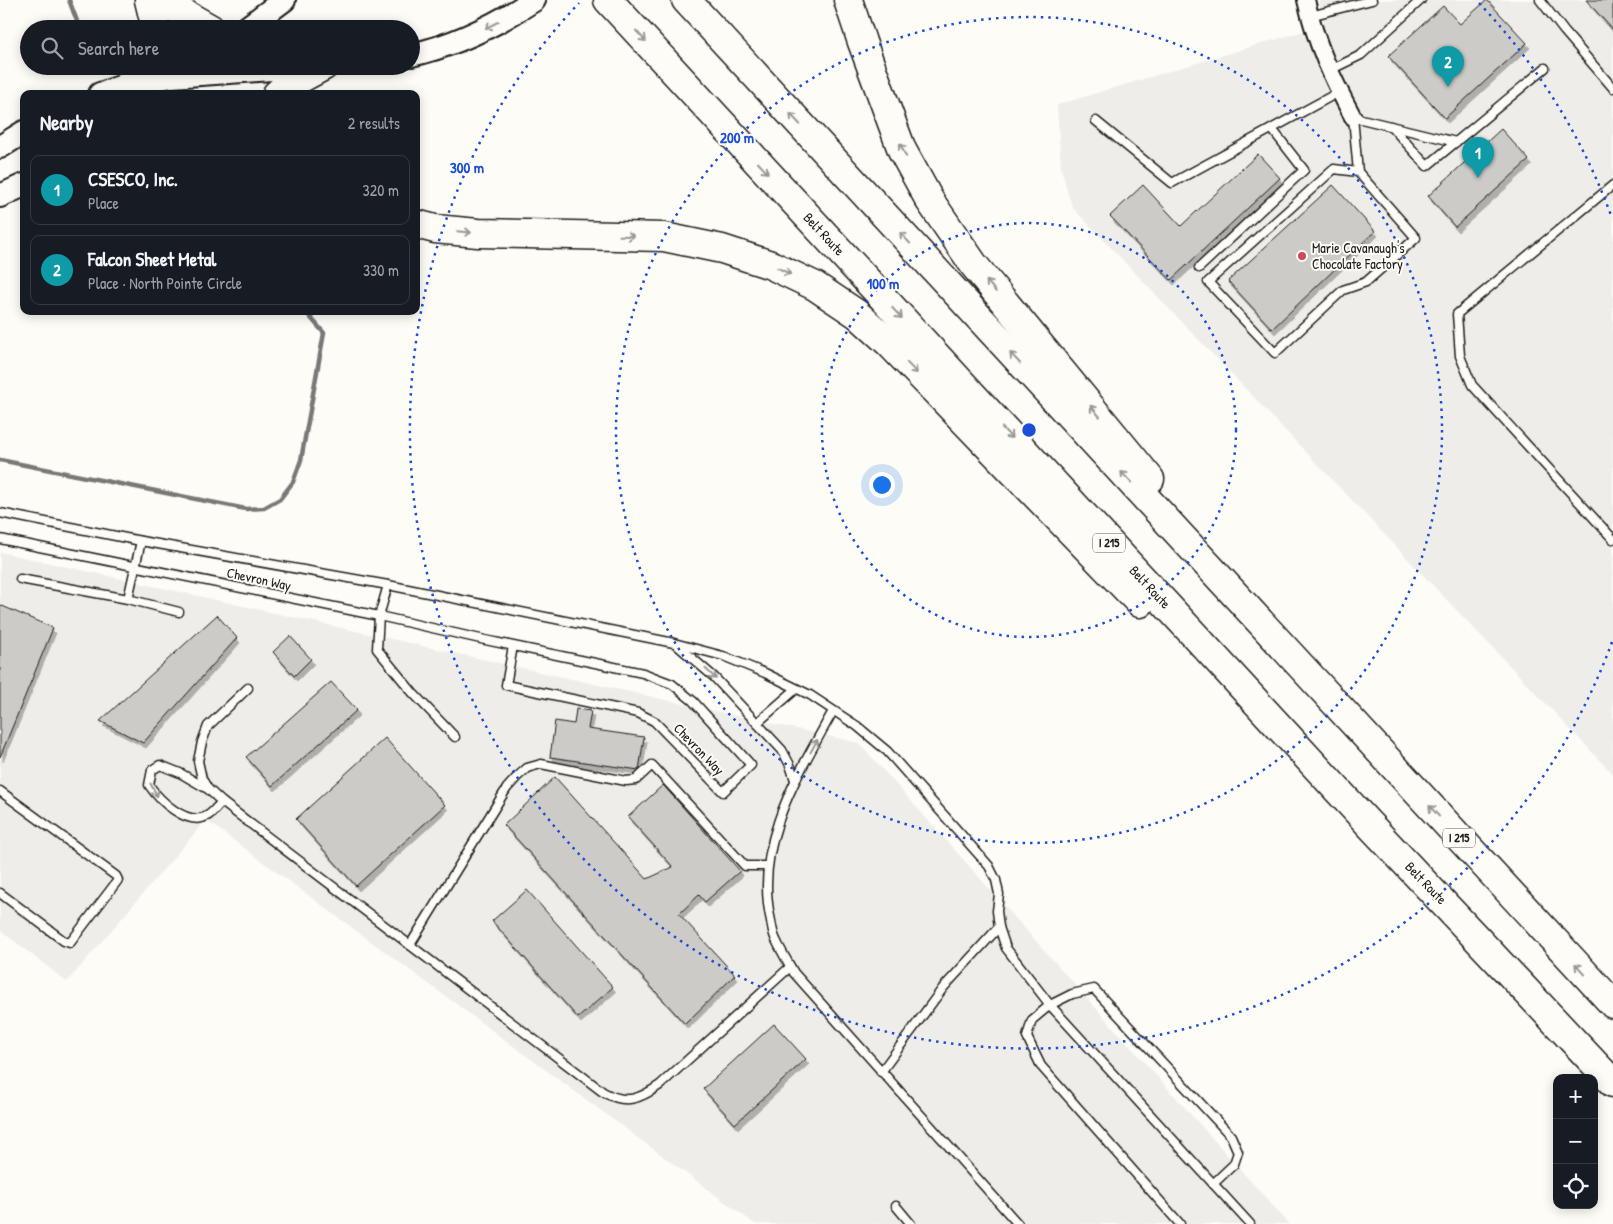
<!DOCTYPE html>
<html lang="en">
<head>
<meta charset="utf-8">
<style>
  body { margin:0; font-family:"Patrick Hand",sans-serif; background:#242831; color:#f1f3f6 }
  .controls { position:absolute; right:15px; bottom:15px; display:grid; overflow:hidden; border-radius:10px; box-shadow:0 2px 12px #0003 }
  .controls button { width:45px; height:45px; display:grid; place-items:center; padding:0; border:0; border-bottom:1px solid #363941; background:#171b24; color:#f1f3f6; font:25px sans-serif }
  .you { position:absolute; left:881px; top:484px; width:18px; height:18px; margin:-12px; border:4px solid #fff; border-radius:50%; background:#1a73e8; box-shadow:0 0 0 8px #1a73e833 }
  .badge { display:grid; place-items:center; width:32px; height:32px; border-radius:50%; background:#8c9099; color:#fff; font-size:16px; font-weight:700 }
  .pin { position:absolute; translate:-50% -41px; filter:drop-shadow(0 1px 2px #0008) }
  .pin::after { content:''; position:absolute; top:26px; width:18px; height:15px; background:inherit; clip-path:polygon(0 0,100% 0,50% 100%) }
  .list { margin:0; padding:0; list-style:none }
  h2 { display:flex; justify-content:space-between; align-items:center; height:65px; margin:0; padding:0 20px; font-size:21px }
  h2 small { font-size:16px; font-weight:400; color:#9ea1a6 }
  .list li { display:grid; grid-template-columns:32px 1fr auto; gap:15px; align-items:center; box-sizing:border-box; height:70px; margin:0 10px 10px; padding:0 10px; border:1px solid #363941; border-radius:10px }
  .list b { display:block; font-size:19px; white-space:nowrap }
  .list p { margin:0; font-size:16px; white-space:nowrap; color:#9ea1a6 }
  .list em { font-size:16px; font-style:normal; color:#9ea1a6 }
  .icon { flex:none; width:28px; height:28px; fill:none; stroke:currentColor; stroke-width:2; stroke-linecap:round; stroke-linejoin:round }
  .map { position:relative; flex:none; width:1613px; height:1224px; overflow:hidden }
  .search { position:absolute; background:#171b24; box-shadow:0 2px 12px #0003; left:20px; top:20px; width:400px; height:55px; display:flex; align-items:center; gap:12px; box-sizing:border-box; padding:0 18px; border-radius:28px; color:#9ea1a6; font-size:19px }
  .panel { position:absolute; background:#171b24; box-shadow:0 2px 12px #0003; left:20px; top:90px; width:400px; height:225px; border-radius:10px }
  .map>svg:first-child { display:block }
  .built { fill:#eeede9 }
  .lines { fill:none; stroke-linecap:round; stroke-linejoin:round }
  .stream { stroke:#797876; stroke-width:4.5 }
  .building { fill:#cccbc8; stroke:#1c1c1c; filter:url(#shadow) }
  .lane-casing { stroke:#1c1c1c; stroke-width:11 }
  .street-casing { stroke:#1c1c1c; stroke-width:20 }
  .secondary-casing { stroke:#1c1c1c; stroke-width:26 }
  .highway-casing { stroke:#1c1c1c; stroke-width:31 }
  .lane { stroke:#fdfcf7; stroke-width:8 }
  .street { stroke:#fdfcf7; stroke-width:16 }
  .secondary { stroke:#fdfcf7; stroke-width:22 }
  .highway { stroke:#fdfcf7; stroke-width:28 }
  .oneway { stroke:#989794 }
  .ring { fill:none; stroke:#1d4ed8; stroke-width:2.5; stroke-dasharray:2.5 5 }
  .poi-dot { fill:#d1495b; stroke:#fdfcf7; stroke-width:2 }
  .labels { text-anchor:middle; stroke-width:4; stroke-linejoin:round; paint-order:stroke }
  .shield { fill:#fdfcf7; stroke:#605f5e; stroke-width:1 }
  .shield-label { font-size:12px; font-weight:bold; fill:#1c1c1c }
  .street-label { font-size:14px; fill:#1c1c1c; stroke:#fdfcf7 }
  .poi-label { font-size:14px; fill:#1c1c1c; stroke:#fdfcf7; text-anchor:start }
  .centre { fill:#1d4ed8; stroke:#fdfcf7; stroke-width:2.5 }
  .ring-label { font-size:15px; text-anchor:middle; font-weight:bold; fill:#1d4ed8; stroke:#fdfcf7; stroke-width:4; stroke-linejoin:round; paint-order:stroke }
</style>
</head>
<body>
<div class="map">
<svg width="1613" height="1224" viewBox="0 0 1613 1224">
  <defs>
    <filter id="shadow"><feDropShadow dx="3" dy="5" stdDeviation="0" flood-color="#0004"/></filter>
  </defs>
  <rect width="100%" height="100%" fill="#fdfcf7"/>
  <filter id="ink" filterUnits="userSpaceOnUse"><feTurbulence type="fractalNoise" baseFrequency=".02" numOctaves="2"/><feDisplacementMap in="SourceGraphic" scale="10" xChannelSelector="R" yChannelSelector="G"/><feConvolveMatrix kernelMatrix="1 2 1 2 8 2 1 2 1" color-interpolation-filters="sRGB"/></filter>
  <g filter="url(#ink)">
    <g class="built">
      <polygon points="1319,0 1613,0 1613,774 1073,208 1068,194 1061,167 1057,105 1324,25"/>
      <polygon points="0,552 859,743 1289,1224 755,1224 206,820 67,982 0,930"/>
    </g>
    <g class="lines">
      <g class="stream">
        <polyline points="69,0 80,29"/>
        <polyline points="0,460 246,509 264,508 280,499 293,482 301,460 324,333 305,311"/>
      </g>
    </g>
    <g class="building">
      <polygon points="1487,0 1527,43 1445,118 1388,56 1443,6 1460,24"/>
      <polygon points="1586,0 1613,0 1613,30"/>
      <polygon points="1501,129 1529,160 1455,227 1428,196"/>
      <polygon points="1258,154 1280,178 1171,280 1110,216 1143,185 1181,226"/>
      <polygon points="1333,185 1375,231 1272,329 1228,281"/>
      <polygon points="0,605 53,628 0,757"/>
      <polygon points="217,615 237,638 143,743 100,721"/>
      <polygon points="290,636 311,659 294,676 273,652"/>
      <polygon points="331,682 357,710 272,786 246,757"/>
      <polygon points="576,709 591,711 588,729 644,737 639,770 550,757 555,721 574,724"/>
      <polygon points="385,738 445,805 356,886 296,819"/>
      <polygon points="555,777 647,879 673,867 628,817 663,785 740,871 705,902 699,895 679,914 735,975 685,1024 504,825"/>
      <polygon points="527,890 613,987 578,1018 492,921"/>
      <polygon points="774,1024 806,1059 735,1124 703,1089"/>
    </g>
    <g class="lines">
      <defs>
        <g id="lane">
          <polyline points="1540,0 1564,31 1613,88"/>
          <polyline points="1310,16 1372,0"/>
          <polyline points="1328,71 1361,55 1421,0"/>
          <polyline points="1096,121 1172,183 1339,92"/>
          <polyline points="1391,126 1427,166 1545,68"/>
          <polyline points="1358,172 1334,169 1208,282 1275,353 1343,290 1366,282 1416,238 1358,172 1353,117 1456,142"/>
          <polyline points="1613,185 1457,314 1460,356 1472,385 1613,539"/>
          <polyline points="1199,268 1304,170 1272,129"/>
          <polyline points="0,513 141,541 388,585 674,643 723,656 765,673 810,695 857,726 887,751 989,866 996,880 999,894 997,911 999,927 1006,948 1050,1005 1250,1224"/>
          <polyline points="0,539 379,616 485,640 643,673 672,684 693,701 751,765 723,792 654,721 638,713 506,685 513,646"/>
          <polyline points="141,541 128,599 179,612"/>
          <polyline points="20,579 128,599"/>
          <polyline points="388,585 379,616 377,649 413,693 455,737"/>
          <polyline points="678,646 714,677 782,750 790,765 795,780"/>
          <path d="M248 688 208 726 202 742 198 761 202 779 208 789 222 802 603 1092C626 1105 640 1099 660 1085L790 967"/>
          <path d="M833 711C798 775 753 844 771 921 772 927 773 934 776 940 781 951 788 962 794 973L1018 1224"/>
          <polyline points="757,723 796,689"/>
          <path d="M206 788 180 773 160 765 152 770 149 785C159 800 187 827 207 816 213 813 217 806 222 802"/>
          <polyline points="0,791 116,876 118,880 70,943 64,941 0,893"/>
          <polyline points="410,945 507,788 517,777 527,768 541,764 626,781 636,780 652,765 745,866 767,866"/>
          <polyline points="881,1072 943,988 999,927"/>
          <polyline points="896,1206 911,1224"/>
          <polyline points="1180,1224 1041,1066 1027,1037 1032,1020 1050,1005 1072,994 1094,989 1231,1136 1238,1152 1234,1164 1213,1184"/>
        </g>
        <path id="street" d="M1306 0C1316 44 1332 78 1353 117"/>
        <g id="secondary">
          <polyline points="245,29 284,0"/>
          <path d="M411 55C456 45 496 25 534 0"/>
          <polyline points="100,94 129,84 172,76 314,66"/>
          <polyline points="0,147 24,132"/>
          <polyline points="0,196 24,185"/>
        </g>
        <g id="highway">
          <polyline points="149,0 156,29"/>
          <polyline points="166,0 171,6 211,29"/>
          <polyline points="608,0 1367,822 1613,1083"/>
          <polyline points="686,0 1613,1004"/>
          <polyline points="848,0 862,42 902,150 930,201 974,265 1150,479"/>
          <polyline points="129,84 146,66"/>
          <polyline points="277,94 285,87 324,66"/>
          <polyline points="416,224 435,229 478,233 664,237 722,249 771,265 815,286 857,314 889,343 1140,603"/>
        </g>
      </defs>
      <use href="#lane" class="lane-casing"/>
      <use href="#street" class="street-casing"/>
      <use href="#secondary" class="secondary-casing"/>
      <use href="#highway" class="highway-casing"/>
      <use href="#lane" class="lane"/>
      <use href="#street" class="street"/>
      <use href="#secondary" class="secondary"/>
      <use href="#highway" class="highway"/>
    </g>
    <defs><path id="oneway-shaft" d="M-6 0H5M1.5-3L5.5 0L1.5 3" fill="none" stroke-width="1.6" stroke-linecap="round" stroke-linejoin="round" transform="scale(1.25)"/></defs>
    <g class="oneway">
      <use href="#oneway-shaft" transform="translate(492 25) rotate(153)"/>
      <use href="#oneway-shaft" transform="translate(641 36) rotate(47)"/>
      <use href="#oneway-shaft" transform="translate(795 119) rotate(-133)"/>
      <use href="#oneway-shaft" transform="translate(903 150) rotate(-115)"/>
      <use href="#oneway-shaft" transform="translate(763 168) rotate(47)"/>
      <use href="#oneway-shaft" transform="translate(464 232) rotate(5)"/>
      <use href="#oneway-shaft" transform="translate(627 236) rotate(1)"/>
      <use href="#oneway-shaft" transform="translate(905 238) rotate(-133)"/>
      <use href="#oneway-shaft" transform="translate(784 271) rotate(26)"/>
      <use href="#oneway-shaft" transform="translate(991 286) rotate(-130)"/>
      <use href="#oneway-shaft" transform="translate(897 313) rotate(47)"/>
      <use href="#oneway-shaft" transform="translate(1015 358) rotate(-133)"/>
      <use href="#oneway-shaft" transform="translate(912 368) rotate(46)"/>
      <use href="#oneway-shaft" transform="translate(1095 411) rotate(-130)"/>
      <use href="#oneway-shaft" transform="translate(1007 433) rotate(47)"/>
      <use href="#oneway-shaft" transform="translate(1126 477) rotate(-133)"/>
      <use href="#oneway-shaft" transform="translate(711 674) rotate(44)"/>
      <use href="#oneway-shaft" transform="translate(814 746) rotate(-61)"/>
      <use href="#oneway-shaft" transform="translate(154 790) rotate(61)"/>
      <use href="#oneway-shaft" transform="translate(1434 811) rotate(-133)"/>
      <use href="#oneway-shaft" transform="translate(1580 969) rotate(-133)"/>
    </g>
  </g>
  <g class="ring">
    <circle cx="1029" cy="430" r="207"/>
    <circle cx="1029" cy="430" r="413"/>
    <path d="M1612 642A620 620 0 1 1 579 3M1479 3A620 620 0 0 1 1612 218"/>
  </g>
  <circle class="poi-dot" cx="1302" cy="256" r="5"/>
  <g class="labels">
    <g class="shield">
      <rect x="1093" y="533.5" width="32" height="19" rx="4"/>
      <rect x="1443" y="828.5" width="32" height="19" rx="4"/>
    </g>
    <g class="shield-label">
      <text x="1109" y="547">I 215</text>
      <text x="1459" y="842">I 215</text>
    </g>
    <g class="street-label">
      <text transform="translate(824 234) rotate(47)" y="5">Belt Route</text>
      <text transform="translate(259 579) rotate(12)" y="5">Chevron Way</text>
      <text transform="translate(1150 587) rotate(47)" y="5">Belt Route</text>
      <text transform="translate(699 749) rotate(46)" y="5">Chevron Way</text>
      <text transform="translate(1426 883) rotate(46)" y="5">Belt Route</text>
    </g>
    <g class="poi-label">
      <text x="1312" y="253">Marie Cavanaugh's<tspan x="1312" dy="16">Chocolate Factory</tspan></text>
    </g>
  </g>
  <circle cx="1029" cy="430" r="8" class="centre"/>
  <g class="ring-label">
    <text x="737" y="143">200 m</text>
    <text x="467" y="173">300 m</text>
    <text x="883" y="289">100 m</text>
  </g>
</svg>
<div class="controls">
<button>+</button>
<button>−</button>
<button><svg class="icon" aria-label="locate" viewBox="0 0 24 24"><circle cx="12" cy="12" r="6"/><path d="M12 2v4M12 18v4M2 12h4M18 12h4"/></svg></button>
</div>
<div class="you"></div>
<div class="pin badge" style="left:1478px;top:178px;background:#0f9aa8">1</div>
<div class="pin badge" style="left:1448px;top:87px;background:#0f9aa8">2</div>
<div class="search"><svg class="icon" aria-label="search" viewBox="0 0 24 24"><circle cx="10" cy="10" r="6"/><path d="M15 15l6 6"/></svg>Search here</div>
<section class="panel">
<h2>Nearby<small>2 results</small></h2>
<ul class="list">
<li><span class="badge" style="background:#0f9aa8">1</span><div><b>CSESCO, Inc.</b><p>Place</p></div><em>320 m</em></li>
<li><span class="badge" style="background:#0f9aa8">2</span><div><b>Falcon Sheet Metal</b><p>Place · North Pointe Circle</p></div><em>330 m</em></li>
</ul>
</section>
</div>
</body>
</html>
